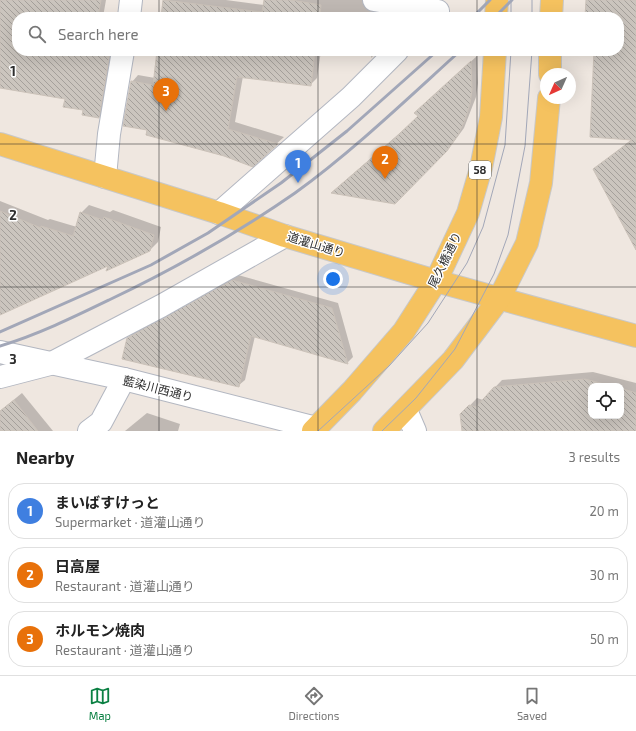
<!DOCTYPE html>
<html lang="en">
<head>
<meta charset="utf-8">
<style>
  body { margin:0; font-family:"Exo 2","Noto Sans JP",sans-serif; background:#f6f6f6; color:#222 }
  .controls { position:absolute; right:12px; bottom:12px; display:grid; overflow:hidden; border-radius:8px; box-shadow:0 4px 16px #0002 }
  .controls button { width:36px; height:36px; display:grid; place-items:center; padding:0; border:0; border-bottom:1px solid #e0e0e0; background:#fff; color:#222; font:20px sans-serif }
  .compass { position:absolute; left:540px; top:68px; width:36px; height:36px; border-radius:50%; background:#fff; box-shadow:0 4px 16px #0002; rotate:225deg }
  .you { position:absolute; left:333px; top:279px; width:14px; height:14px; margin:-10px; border:3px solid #fff; border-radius:50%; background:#1a73e8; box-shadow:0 0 0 6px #1a73e833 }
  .badge { display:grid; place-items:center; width:26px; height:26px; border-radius:50%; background:#0b8043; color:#fff; font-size:13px; font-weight:700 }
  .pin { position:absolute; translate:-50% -33px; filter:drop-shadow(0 1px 2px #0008) }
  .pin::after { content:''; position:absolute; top:21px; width:14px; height:12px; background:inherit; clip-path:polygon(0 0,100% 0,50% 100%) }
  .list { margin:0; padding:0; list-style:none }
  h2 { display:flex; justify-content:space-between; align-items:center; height:52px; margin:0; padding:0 16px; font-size:17px }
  h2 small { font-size:13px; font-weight:400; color:#767676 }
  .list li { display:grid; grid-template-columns:26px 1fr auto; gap:12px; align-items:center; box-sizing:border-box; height:56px; margin:0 8px 8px; padding:0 8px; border:1px solid #e0e0e0; border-radius:16px }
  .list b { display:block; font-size:15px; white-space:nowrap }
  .list p { margin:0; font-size:13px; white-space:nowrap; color:#767676 }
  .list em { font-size:13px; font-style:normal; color:#767676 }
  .icon { flex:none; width:22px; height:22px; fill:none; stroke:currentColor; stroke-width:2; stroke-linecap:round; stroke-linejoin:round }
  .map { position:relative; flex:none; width:636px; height:431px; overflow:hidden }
  .search { position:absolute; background:#fff; box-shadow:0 4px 16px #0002; left:12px; right:12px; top:12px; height:44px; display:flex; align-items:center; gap:10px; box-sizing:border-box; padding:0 14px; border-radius:16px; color:#767676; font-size:15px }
  .sheet { height:244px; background:#fff }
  nav { display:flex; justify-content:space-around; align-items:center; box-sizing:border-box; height:56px; border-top:1px solid #e0e0e0; background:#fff; font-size:11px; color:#767676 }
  nav a { display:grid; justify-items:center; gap:2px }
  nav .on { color:#0b8043 }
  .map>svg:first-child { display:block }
  .shadow { fill:#0003; fill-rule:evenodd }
  .building { fill:url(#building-back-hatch); stroke:#cbc2b9 }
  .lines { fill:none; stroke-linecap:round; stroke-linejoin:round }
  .minor-casing { stroke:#b3b7c1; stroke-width:24 }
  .major-casing { stroke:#c8c8c8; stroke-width:24 }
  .minor { stroke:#fff; stroke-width:22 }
  .major { stroke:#f5c25f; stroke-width:22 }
  .tram { stroke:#a2a7b8; stroke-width:1 }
  .rail { stroke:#a2a7b8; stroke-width:3 }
  .grid { fill:none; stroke:#2d2d2d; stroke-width:1; stroke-opacity:0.55 }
  .labels { text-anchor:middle; stroke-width:3; stroke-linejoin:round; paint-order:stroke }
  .shield { fill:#fff; stroke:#6c6c6c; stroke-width:1 }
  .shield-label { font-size:11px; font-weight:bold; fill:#2d2d2d }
  .street-label { font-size:12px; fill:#2d2d2d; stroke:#fff }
  .grid-label { font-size:13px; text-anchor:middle; font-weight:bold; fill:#2d2d2d; stroke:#fff; stroke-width:3; stroke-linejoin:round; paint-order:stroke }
</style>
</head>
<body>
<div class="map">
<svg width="636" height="431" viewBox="0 0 636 431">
  <defs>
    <pattern id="building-back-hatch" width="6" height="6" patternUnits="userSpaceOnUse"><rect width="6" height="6" fill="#cbc5be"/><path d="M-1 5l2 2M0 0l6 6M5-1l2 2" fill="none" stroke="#a5a09b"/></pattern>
  </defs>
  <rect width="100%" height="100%" fill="#efe7e0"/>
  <g class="shadow">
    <polygon points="0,0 106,0 103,17 17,17 17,51 115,51 105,110 99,117 66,98 0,87"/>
    <polygon points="164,0 226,0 264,5 265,0 371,0 418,17 162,17"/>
    <polygon points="587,0 636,0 636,248 594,170 632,139 595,51 619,51 619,17 595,17"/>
    <polygon points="158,51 321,51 317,78 310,85 243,76 235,122 284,137 253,165 149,129 132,82 138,75 155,78"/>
    <polygon points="372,51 378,51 371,58"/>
    <polygon points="477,56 478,83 476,97 464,128 453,143 394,202 338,187 402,131 419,116 422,106"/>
    <polygon points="0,201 48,220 50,219 77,227 81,213 89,205 110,212 113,210 161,227 158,242 150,250 110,264 0,314"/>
    <polygon points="238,275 338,303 353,357 347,363 255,336 245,380 239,385 128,339 134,332"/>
    <path d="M593 372 636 383V431H463L461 415 477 398 483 400 502 380ZM591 386H621V416H591Z"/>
    <polygon points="22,393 53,431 0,431 0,411"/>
    <polygon points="147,413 180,424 178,431 125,431"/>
  </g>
  <g class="building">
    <polygon points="0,0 101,0 98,17 17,17 17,51 110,51 99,118 82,115 83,110 63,107 65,99 0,88"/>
    <polygon points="163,0 262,12 264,0 291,0 321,5 320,17 161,17"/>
    <polygon points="586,0 636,0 636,250 593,169 632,140 590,137 594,51 619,51 619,17 585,17"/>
    <polygon points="157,51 315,51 311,86 237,77 228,129 278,144 253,167 224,156 146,135 147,130 123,126 131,81 153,85"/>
    <polygon points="471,61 472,90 470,104 465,120 458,135 447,151 395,204 331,193 395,138 418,116 414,113"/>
    <polygon points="0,211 41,228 41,226 73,236 80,212 103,220 104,217 154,235 150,251 106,271 108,266 0,315"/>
    <polygon points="232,280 332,308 348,364 251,336 239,387 122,359 127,338"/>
    <polygon points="585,379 612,386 591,386 591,416 621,416 621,388 636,393 636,431 462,431 460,414 469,405 476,407 494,387"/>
    <polygon points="14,400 38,431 0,431 0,411"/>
  </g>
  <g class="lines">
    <defs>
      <g id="minor">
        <polyline points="374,0 438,11"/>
        <polyline points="129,17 131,0"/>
        <polyline points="105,177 109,134 123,51"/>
        <polyline points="219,213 351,97 397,51"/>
        <polyline points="0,352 124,379 316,428"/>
        <polyline points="0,377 50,364 161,306 285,236"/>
        <polyline points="406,410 415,431"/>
        <polyline points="89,431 101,422 124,379"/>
      </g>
      <g id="major">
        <polyline points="496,17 497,0"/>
        <polyline points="551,17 552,0"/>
        <polyline points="550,74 550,51"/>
        <polyline points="0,144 219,213 285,236 436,281 636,336"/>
        <polyline points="313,431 352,391 404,331 436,281 468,213 481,168 491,117 495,51"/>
        <polyline points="384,431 453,360 499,299 527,243 541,183 549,98"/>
      </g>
    </defs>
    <use href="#minor" class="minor-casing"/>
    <use href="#major" class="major-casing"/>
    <use href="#minor" class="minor"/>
    <use href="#major" class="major"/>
    <g class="tram">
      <polyline points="511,0 511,17"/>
      <polyline points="532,0 532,17"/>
      <polyline points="318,431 389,366 428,323 467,263 483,227 505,145 511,51"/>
      <polyline points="382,431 416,398 455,349 494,274 508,235 525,146 532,51"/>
    </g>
    <g class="rail">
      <polyline points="473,17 490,0"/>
      <polyline points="495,17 512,0"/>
      <polyline points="0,332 151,265 208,233 281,183 347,131 437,51"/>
      <path d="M0 346C37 335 74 317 109 300 174 269 236 234 295 193 353 151 407 99 460 51"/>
    </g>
  </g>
  <path class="grid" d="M159 0V17M318 0V17M477 0V17M159 51V431M318 51V431M477 51V431M0 144H636M0 287H636"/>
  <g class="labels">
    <rect class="shield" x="469" y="161" width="22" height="18" rx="3"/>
    <g class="shield-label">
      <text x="480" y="174">58</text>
    </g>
    <g class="street-label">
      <text transform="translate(316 245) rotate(17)" y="4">道灌山通り</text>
      <text transform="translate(445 260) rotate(-64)" y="4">尾久橋通り</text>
      <text transform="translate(158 389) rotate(14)" y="4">藍染川西通り</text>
    </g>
  </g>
  <g class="grid-label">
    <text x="13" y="76">1</text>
    <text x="13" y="220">2</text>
    <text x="13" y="364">3</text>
  </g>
</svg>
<div class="controls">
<button><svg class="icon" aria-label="locate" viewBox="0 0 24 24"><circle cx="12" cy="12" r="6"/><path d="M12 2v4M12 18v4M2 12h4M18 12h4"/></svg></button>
</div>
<svg class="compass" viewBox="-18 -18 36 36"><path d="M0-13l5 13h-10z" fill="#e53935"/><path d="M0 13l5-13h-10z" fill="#767676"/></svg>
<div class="you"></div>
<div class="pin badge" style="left:298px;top:183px;background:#3f7fe0">1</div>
<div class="pin badge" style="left:385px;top:179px;background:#e8710a">2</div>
<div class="pin badge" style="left:166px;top:111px;background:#e8710a">3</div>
<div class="search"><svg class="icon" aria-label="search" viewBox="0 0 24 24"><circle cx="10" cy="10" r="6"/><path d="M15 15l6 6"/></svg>Search here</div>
</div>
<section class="sheet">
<h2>Nearby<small>3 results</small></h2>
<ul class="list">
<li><span class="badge" style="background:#3f7fe0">1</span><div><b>まいばすけっと</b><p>Supermarket · 道灌山通り</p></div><em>20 m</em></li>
<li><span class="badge" style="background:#e8710a">2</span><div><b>日高屋</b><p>Restaurant · 道灌山通り</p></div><em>30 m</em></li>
<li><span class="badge" style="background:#e8710a">3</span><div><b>ホルモン焼肉</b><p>Restaurant · 道灌山通り</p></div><em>50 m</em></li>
</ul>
</section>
<nav>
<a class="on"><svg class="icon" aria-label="map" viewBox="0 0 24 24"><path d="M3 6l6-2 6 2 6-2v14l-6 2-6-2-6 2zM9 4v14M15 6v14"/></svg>Map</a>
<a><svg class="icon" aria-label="directions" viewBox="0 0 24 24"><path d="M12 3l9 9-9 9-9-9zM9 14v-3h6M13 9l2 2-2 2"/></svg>Directions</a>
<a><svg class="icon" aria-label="saved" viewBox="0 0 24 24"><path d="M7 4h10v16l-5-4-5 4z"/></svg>Saved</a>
</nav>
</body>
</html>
